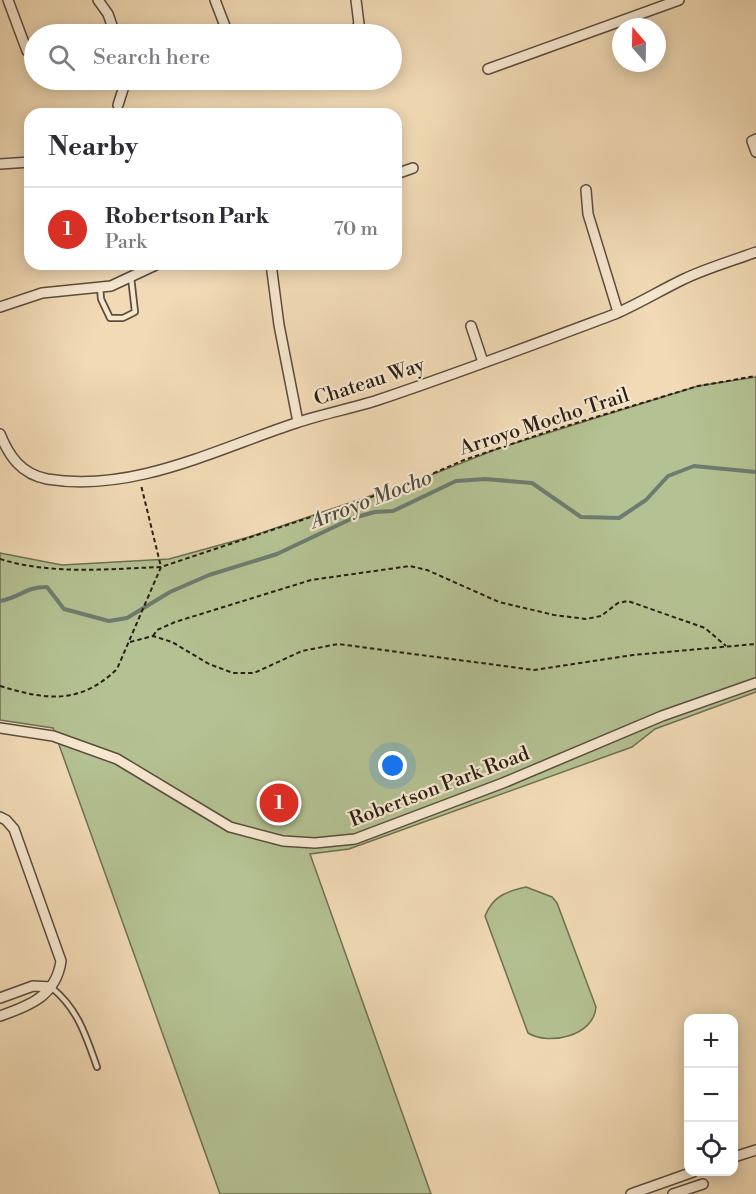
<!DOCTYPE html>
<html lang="en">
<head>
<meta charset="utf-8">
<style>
  body { margin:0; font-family:"Libre Bodoni",serif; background:#f2f2f3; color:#2b2b33 }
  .controls { position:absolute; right:18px; bottom:18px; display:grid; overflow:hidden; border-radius:12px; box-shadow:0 3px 15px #0003 }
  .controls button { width:54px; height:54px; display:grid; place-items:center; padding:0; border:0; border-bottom:2px solid #e1e1e2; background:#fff; color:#2b2b33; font:30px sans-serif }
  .compass { position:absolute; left:612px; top:18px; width:54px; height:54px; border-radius:50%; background:#fff; box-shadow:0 3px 15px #0003; rotate:340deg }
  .you { position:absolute; left:393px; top:766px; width:21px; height:21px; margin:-15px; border:4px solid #fff; border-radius:50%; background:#1a73e8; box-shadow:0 0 0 9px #1a73e833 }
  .badge { display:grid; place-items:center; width:39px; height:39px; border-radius:50%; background:#d93025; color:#fff; font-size:20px; font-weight:700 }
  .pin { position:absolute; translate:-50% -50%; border:3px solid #fff; box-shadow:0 2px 6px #0006 }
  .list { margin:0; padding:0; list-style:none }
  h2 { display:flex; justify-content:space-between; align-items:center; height:78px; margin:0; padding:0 24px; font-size:26px }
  h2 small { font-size:20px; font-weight:400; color:#7c7c81 }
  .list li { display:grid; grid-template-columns:39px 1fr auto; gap:18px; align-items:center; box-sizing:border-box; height:84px; padding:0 24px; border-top:2px solid #e1e1e2 }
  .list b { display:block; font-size:22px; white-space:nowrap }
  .list p { margin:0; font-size:20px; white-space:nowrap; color:#7c7c81 }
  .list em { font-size:20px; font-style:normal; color:#7c7c81 }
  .icon { flex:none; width:33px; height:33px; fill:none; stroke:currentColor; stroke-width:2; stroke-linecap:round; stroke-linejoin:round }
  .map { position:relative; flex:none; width:756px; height:1194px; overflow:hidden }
  .search { position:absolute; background:#fff; box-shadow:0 3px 15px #0003; left:24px; top:24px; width:378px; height:66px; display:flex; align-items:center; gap:15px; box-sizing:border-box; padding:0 21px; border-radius:33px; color:#7c7c81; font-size:22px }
  .panel { position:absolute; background:#fff; box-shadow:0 3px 15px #0003; left:24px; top:108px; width:378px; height:162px; border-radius:18px }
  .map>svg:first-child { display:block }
  .green { fill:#b4c192; stroke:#6e7054; stroke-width:1.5 }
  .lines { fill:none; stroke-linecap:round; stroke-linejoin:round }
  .stream { stroke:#6d7c70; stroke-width:4 }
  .lane-casing { stroke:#5b4d3e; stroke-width:8 }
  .street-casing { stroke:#5b4d3e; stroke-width:12 }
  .path { stroke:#291e16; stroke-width:2; stroke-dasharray:4.5 3; stroke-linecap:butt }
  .lane { stroke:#f6e7cf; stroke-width:4.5 }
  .street { stroke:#f6e7cf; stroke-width:9 }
  .labels { text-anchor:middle; stroke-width:4.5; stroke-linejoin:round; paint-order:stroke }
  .street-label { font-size:20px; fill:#291e16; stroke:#f6e7cf }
  .water-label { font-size:21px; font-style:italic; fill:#4b4d43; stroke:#f6e7cf }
</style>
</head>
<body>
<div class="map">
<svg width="756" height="1194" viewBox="0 0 756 1194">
  <rect width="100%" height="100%" fill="#f1dab5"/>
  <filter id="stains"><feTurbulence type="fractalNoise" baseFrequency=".00333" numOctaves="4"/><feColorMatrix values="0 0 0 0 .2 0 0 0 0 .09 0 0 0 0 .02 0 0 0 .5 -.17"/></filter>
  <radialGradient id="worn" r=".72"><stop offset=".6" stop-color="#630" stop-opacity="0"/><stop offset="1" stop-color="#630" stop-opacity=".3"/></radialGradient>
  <g class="green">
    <polygon points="756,377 756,692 655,729 632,747 349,849 310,854 431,1194 220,1194 53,728 0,720 0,553 62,565 169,559 249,537 426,477 497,449 698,386"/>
    <path d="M526 887 552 897 557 903 596 1007C594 1036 549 1046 528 1033L485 916C493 896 507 891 526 887Z"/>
  </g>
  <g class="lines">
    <path class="stream" d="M0 601C22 597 24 587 47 587L64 609 109 621 127 618 170 592 209 575 277 554 353 518 375 512 393 511 456 481 485 479 532 483 581 517 619 518 646 500 668 476 694 466 756 472"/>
    <defs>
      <g id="lane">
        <polyline points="100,287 101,299 110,318 123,318 135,312 131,277"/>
        <path d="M52 988C78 1009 86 1036 97 1067"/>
      </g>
      <g id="street">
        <polyline points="8,0 27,51"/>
        <polyline points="98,0 108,14 115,34"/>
        <polyline points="215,0 228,34"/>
        <polyline points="353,34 359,24 356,0"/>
        <polyline points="488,69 679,0"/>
        <polyline points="118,105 126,80"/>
        <polyline points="756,139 752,141 756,152"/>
        <polyline points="0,164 30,162"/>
        <polyline points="396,174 413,168"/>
        <polyline points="586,190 588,214 618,312"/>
        <polyline points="271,264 279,325 298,422"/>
        <polyline points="0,307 42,293 111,286 158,264"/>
        <polyline points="471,326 483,362"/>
        <path d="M0 434C9 456 21 474 47 479 134 493 216 449 296 423 322 414 349 409 375 401 456 374 535 344 615 314 638 304 661 290 684 279 707 268 732 261 756 252"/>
        <polyline points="0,728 53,736 117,759 230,827 283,841 315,843 355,839 503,783 662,716 756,683"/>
        <path d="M0 817 6 820 14 829 61 961C56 996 29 1006 0 1016"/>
        <polyline points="0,998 33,986 51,987"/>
        <polyline points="734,1157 756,1150"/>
        <polyline points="631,1194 693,1172"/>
        <polyline points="673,1194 703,1184"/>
      </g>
    </defs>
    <use href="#lane" class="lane-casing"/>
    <use href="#street" class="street-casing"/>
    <g class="path">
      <path d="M0 559C51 575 108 569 161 567L141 485"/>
      <polyline points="153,636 157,630 175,622 311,580 410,566 427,570 499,602 554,615 586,619 601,616 618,603 628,601 705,628 726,646"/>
      <polyline points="130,642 153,636 172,642 209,664 233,673 254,673 302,651 338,644 534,670 633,655 756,644"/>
      <path d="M0 686C46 700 80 705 117 669L161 567 404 486 464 460 550 431 698 386 756 376"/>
    </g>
    <use href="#lane" class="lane"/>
    <use href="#street" class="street"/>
  </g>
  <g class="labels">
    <g class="street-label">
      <text transform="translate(369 381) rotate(-18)" y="7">Chateau Way</text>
      <text transform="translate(544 421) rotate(-18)" y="7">Arroyo Mocho Trail</text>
      <text transform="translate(439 786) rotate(-21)" y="7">Robertson Park Road</text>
    </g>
    <g class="water-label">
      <text transform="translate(371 499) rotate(-21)" y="7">Arroyo Mocho</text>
    </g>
  </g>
  <rect width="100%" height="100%" filter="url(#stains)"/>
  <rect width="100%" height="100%" fill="url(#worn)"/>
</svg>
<div class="controls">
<button>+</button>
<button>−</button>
<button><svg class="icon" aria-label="locate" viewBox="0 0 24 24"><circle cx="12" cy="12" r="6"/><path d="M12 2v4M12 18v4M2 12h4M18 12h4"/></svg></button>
</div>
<svg class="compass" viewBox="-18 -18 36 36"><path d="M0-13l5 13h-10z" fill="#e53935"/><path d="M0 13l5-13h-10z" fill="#7c7c81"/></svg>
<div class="you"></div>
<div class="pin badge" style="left:279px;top:803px">1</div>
<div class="search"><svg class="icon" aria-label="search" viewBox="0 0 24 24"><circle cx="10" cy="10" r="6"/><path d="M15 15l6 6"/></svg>Search here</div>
<section class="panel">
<h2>Nearby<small></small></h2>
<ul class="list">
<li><span class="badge">1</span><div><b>Robertson Park</b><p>Park</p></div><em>70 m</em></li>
</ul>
</section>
</div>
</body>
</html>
